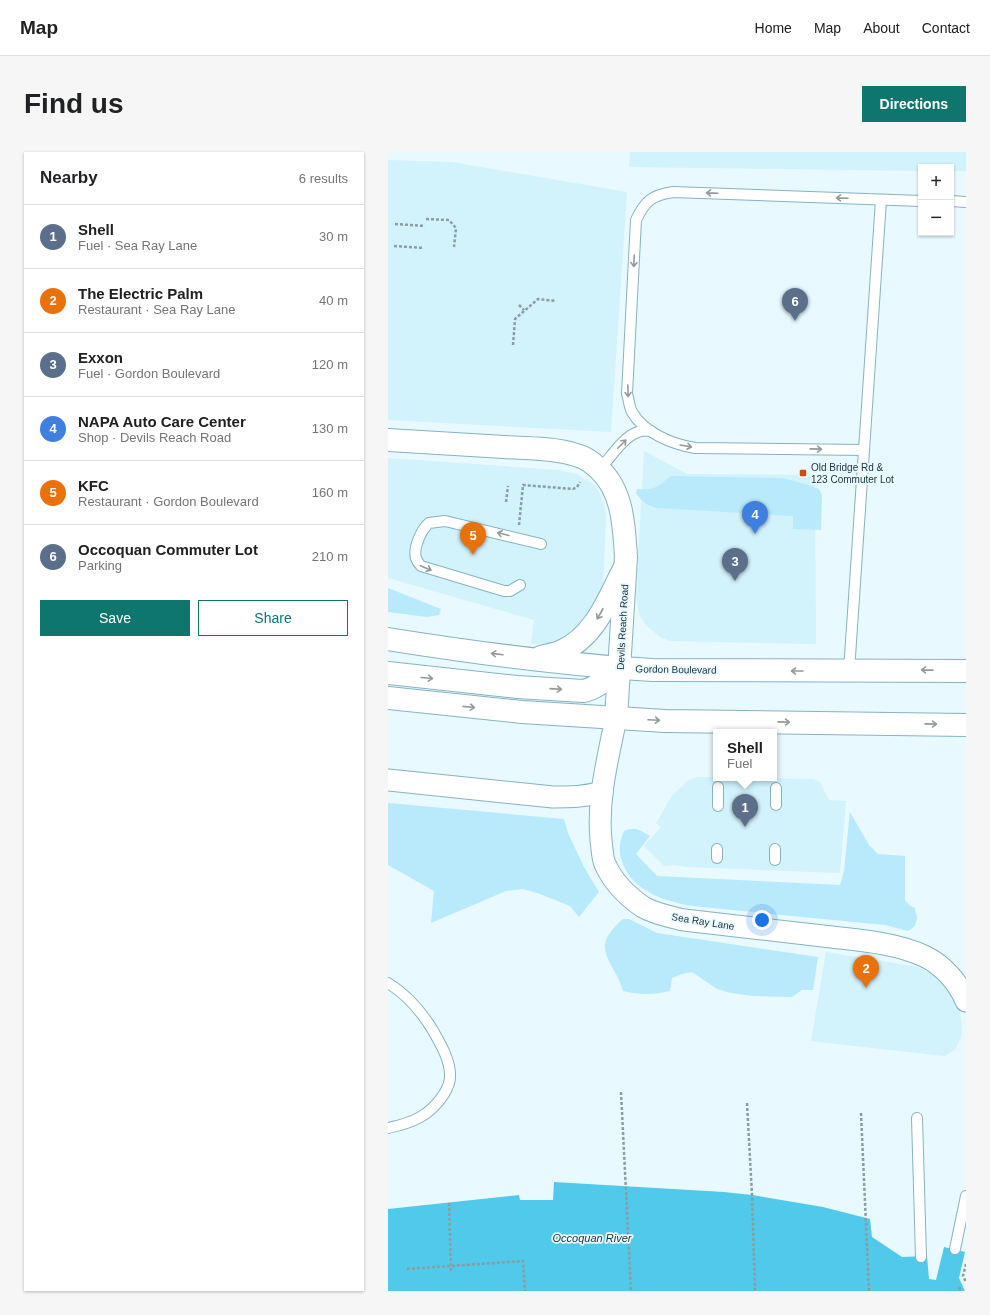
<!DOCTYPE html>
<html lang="en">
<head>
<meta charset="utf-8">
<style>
  body { margin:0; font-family:Helvetica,sans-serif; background:#f6f6f6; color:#202124 }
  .controls { position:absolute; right:12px; top:12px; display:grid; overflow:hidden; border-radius:0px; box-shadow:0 1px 3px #0004 }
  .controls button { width:36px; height:36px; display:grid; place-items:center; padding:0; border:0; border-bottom:1px solid #e0e0e0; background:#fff; color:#202124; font:20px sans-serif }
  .you { position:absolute; left:374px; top:768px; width:14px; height:14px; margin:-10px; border:3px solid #fff; border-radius:50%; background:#1a73e8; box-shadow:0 0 0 6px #1a73e833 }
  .badge { display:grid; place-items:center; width:26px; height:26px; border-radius:50%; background:#0f766e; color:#fff; font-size:13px; font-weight:700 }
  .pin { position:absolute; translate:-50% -33px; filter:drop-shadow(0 1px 2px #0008) }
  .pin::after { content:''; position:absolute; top:21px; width:14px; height:12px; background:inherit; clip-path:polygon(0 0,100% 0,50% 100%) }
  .popup { position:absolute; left:325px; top:577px; width:64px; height:52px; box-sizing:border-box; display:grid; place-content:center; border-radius:0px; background:#fff; filter:drop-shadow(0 1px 3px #0005); font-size:13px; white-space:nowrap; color:#757577 }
  .popup b { font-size:15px; color:#202124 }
  .popup::after { content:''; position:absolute; left:50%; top:100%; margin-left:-8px; border:8px solid transparent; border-top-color:#fff }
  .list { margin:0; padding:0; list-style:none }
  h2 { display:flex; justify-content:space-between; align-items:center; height:52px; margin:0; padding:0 16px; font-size:17px }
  h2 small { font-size:13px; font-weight:400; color:#757577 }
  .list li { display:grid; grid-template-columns:26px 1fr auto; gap:12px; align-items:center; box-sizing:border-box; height:64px; padding:0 16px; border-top:1px solid #e0e0e0 }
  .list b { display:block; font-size:15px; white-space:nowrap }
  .list p { margin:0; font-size:13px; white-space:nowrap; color:#757577 }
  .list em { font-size:13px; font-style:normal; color:#757577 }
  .actions { display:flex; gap:8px; padding:12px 16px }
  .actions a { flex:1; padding:9px 0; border:1px solid #0f766e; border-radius:0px; text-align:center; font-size:14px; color:#0f766e }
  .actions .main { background:#0f766e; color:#fff }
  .map { position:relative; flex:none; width:578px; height:1139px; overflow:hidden; border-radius:0px }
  header { display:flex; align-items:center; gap:24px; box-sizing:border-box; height:56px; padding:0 20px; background:#fff; border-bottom:1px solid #e0e0e0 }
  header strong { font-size:19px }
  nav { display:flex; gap:22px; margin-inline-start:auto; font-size:14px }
  .intro { display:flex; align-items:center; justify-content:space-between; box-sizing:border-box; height:96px; padding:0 24px }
  h1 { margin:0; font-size:28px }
  .button { padding:10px 18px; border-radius:0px; background:#0f766e; color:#fff; font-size:14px; font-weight:700 }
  main { display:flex; gap:24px; padding:0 24px }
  aside { flex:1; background:#fff; border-radius:0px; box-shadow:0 1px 3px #0004 }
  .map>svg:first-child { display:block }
  .built { fill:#d2f2fc }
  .green { fill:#b8eafb }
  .water { fill:#51c9eb }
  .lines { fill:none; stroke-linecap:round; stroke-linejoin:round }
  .lane-casing { stroke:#88b2c0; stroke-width:12 }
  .street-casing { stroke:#88b2c0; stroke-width:23 }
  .secondary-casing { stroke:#88b2c0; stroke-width:24 }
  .highway-casing { stroke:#88b2c0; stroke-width:24 }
  .path { stroke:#8b9ca2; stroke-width:2.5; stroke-dasharray:3 2; stroke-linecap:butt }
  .lane { stroke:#fff; stroke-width:10 }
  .street { stroke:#fff; stroke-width:21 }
  .secondary { stroke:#fff; stroke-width:22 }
  .highway { stroke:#fff; stroke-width:22 }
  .oneway { stroke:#929a9d }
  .poi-dot { fill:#d04a0a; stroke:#e8f9ff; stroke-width:1.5 }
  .labels { text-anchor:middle; stroke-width:3.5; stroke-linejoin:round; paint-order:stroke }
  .poi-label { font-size:10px; fill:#24353b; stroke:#e8f9ff; text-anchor:start }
  .street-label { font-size:10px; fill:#24353b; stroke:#e8f9ff }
  .water-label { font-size:11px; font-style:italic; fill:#1e3339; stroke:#e8f9ff }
</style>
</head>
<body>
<header>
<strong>Map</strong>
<nav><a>Home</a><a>Map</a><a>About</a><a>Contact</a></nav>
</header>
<div class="intro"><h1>Find us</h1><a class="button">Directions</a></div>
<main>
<aside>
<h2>Nearby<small>6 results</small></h2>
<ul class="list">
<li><span class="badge" style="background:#5c6f8a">1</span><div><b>Shell</b><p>Fuel · Sea Ray Lane</p></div><em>30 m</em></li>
<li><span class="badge" style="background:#e8710a">2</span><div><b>The Electric Palm</b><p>Restaurant · Sea Ray Lane</p></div><em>40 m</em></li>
<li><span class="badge" style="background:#5c6f8a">3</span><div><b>Exxon</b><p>Fuel · Gordon Boulevard</p></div><em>120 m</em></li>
<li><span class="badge" style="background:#3f7fe0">4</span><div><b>NAPA Auto Care Center</b><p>Shop · Devils Reach Road</p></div><em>130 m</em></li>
<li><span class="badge" style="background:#e8710a">5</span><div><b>KFC</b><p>Restaurant · Gordon Boulevard</p></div><em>160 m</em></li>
<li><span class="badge" style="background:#5c6f8a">6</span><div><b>Occoquan Commuter Lot</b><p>Parking</p></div><em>210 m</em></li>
</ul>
<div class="actions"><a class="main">Save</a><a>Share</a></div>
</aside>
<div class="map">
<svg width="578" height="1139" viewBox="0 0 578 1139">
  <rect width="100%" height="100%" fill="#e8f9ff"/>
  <g class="built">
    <polygon points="242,0 578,0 578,19 563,19 563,15 533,15 533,19 241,15"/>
    <polygon points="0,8 64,10 239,40 223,280 0,268"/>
    <polygon points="256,299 299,322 427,323 428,492 282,489 272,485 258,473 251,462 248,446"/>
    <polygon points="0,306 170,318 189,322 205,332 210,338 213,345 217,356 218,364 215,435 212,447 186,484 159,493 143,492 146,468 0,426"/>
    <polygon points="310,625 424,627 432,630 441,648 458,649 452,721 298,715 287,713 276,714 256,694 273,675 268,671 285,642 301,628"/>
    <polygon points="438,800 530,815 557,830 571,851 574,876 573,885 567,898 556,904 423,889"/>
  </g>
  <g class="green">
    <path d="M283 324 394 326 421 333 431 337 434 343 433 378 405 377V364L268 356C259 353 254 350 248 341L249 337C267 339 270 334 283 324Z"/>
    <polygon points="0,436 53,457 51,463 39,465 0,460"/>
    <polygon points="0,651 176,667 180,681 196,715 211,740 191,765 182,754 152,742 135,737 118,739 43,771 46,739 0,713"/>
    <path d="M462 660 481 693 490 702 517 704V748L522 754 527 756 529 766 527 774 520 779 497 773 304 754C277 749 246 740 235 712 230 701 231 691 236 679 247 674 252 678 262 684L248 702 269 724 452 733 456 719Z"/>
    <path d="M235 767H241L269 781 430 805 425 838H414L404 845 365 844 343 841 329 837 304 820 294 822 284 826 282 839C267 843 250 843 235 839 233 834 232 829 229 824 225 816 217 805 217 795 216 785 228 773 235 767Z"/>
  </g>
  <polygon class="water" points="166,1030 336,1040 364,1043 435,1055 478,1066 482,1067 484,1085 514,1105 539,1104 541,1127 548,1128 556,1095 577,1100 571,1126 577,1139 0,1139 0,1057 131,1043 132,1048 165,1048"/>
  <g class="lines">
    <defs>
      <g id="lane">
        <polyline points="563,49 578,50"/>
        <path d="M476 298 307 296C284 292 256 281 244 260 241 255 241 247 239 242L248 68C257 49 264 43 285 40L533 49"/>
        <path d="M212 317C223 305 235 285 250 280 254 278 259 279 263 279"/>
        <path d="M132 433 122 439H116L33 414C31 412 29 409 28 406 25 396 33 378 41 371L57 369 153 392"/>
        <polyline points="461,519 493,48"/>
        <polyline points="388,653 388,636"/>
        <polyline points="330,654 330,635"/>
        <polyline points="329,706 329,697"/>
        <polyline points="387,708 387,697"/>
        <path d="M0 831C18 842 33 859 44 877 52 891 63 909 62 925 62 932 59 937 56 942 42 964 24 971 0 976"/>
        <polyline points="529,966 533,1105"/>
        <polyline points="567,1097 578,1044"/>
      </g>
      <g id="street">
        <path d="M228 566C220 606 209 647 213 688 214 695 214 705 217 712 225 730 239 744 255 755 267 762 283 765 296 768 342 773 389 779 435 784 467 788 506 790 536 804 555 813 570 830 578 849"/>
        <path d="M0 628 165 645C182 645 197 645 214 640"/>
      </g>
      <path id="secondary" d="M0 288C39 290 77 293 116 295 137 296 168 296 188 303 196 305 205 311 211 317 235 339 236 374 238 405L228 566"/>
      <g id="highway">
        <path d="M0 487C88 501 177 513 265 518L578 519"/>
        <path d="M153 505C160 503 168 502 174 499 208 484 221 445 237 415"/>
        <path d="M0 521 129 535 195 539C209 537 221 524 232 516"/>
        <polyline points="0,546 134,560 277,569 578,573"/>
      </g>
    </defs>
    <use href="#lane" class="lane-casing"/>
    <use href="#street" class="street-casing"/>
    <use href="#secondary" class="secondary-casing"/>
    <use href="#highway" class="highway-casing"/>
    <g class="path">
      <polyline points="38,67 61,68 68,76 66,95"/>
      <polyline points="7,72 37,74"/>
      <polyline points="6,94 36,96"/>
      <polyline points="131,153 136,158"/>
      <polyline points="125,193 127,167 150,147 168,149"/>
      <polyline points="118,350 120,334"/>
      <polyline points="131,373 135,333 185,337 189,335 192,330"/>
      <polyline points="233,940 243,1139"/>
      <polyline points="359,951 364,1043 367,1139"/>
      <polyline points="473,961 481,1139"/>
      <polyline points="61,1051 63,1121"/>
      <polyline points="578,1112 575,1124 578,1130"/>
      <polyline points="19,1117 135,1109 137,1139"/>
      <polyline points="571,1135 573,1139"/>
    </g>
    <use href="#lane" class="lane"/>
    <use href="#street" class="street"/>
    <use href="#secondary" class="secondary"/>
    <use href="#highway" class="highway"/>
  </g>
  <defs><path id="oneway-shaft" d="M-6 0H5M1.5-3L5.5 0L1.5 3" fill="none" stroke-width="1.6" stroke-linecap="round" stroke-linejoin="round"/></defs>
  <g class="oneway">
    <use href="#oneway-shaft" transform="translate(324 41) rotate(-178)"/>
    <use href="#oneway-shaft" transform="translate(454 46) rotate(-178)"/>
    <use href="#oneway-shaft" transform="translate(246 109) rotate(93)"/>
    <use href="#oneway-shaft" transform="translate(240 239) rotate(88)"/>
    <use href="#oneway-shaft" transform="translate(234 292) rotate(-45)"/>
    <use href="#oneway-shaft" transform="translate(298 294) rotate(10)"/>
    <use href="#oneway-shaft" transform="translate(428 297) rotate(1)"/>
    <use href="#oneway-shaft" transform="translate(115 382) rotate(-166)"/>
    <use href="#oneway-shaft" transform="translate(38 416) rotate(23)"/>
    <use href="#oneway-shaft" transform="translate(212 462) rotate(119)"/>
    <use href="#oneway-shaft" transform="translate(109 502) rotate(-173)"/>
    <use href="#oneway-shaft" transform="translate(539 518) rotate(-179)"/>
    <use href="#oneway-shaft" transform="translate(409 519) rotate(-180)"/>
    <use href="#oneway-shaft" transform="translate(39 526) rotate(5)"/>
    <use href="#oneway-shaft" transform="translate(168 537) rotate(4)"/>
    <use href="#oneway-shaft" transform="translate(81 555) rotate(6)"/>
    <use href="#oneway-shaft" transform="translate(266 568) rotate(3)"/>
    <use href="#oneway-shaft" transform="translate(396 570) rotate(1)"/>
    <use href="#oneway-shaft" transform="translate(543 572) rotate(1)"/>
  </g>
  <rect class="poi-dot" x="411" y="317" width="8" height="8" rx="2"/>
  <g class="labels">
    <g class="poi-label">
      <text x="423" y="319">Old Bridge Rd &amp;<tspan x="423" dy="12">123 Commuter Lot</tspan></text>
    </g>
    <g class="street-label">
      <text transform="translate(234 475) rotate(-87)" y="4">Devils Reach Road</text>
      <text transform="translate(288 517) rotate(1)" y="4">Gordon Boulevard</text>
      <text transform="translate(315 769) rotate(9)" y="4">Sea Ray Lane</text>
    </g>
    <g class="water-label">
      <text x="204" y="1090">Occoquan River</text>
    </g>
  </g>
</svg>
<div class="controls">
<button>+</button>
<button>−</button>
</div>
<div class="you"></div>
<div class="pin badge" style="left:357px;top:675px;background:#5c6f8a">1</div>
<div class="popup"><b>Shell</b>Fuel</div>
<div class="pin badge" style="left:478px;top:836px;background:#e8710a">2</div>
<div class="pin badge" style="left:347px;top:429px;background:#5c6f8a">3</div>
<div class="pin badge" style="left:367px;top:382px;background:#3f7fe0">4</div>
<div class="pin badge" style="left:85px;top:403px;background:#e8710a">5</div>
<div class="pin badge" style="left:407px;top:169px;background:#5c6f8a">6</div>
</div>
</main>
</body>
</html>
